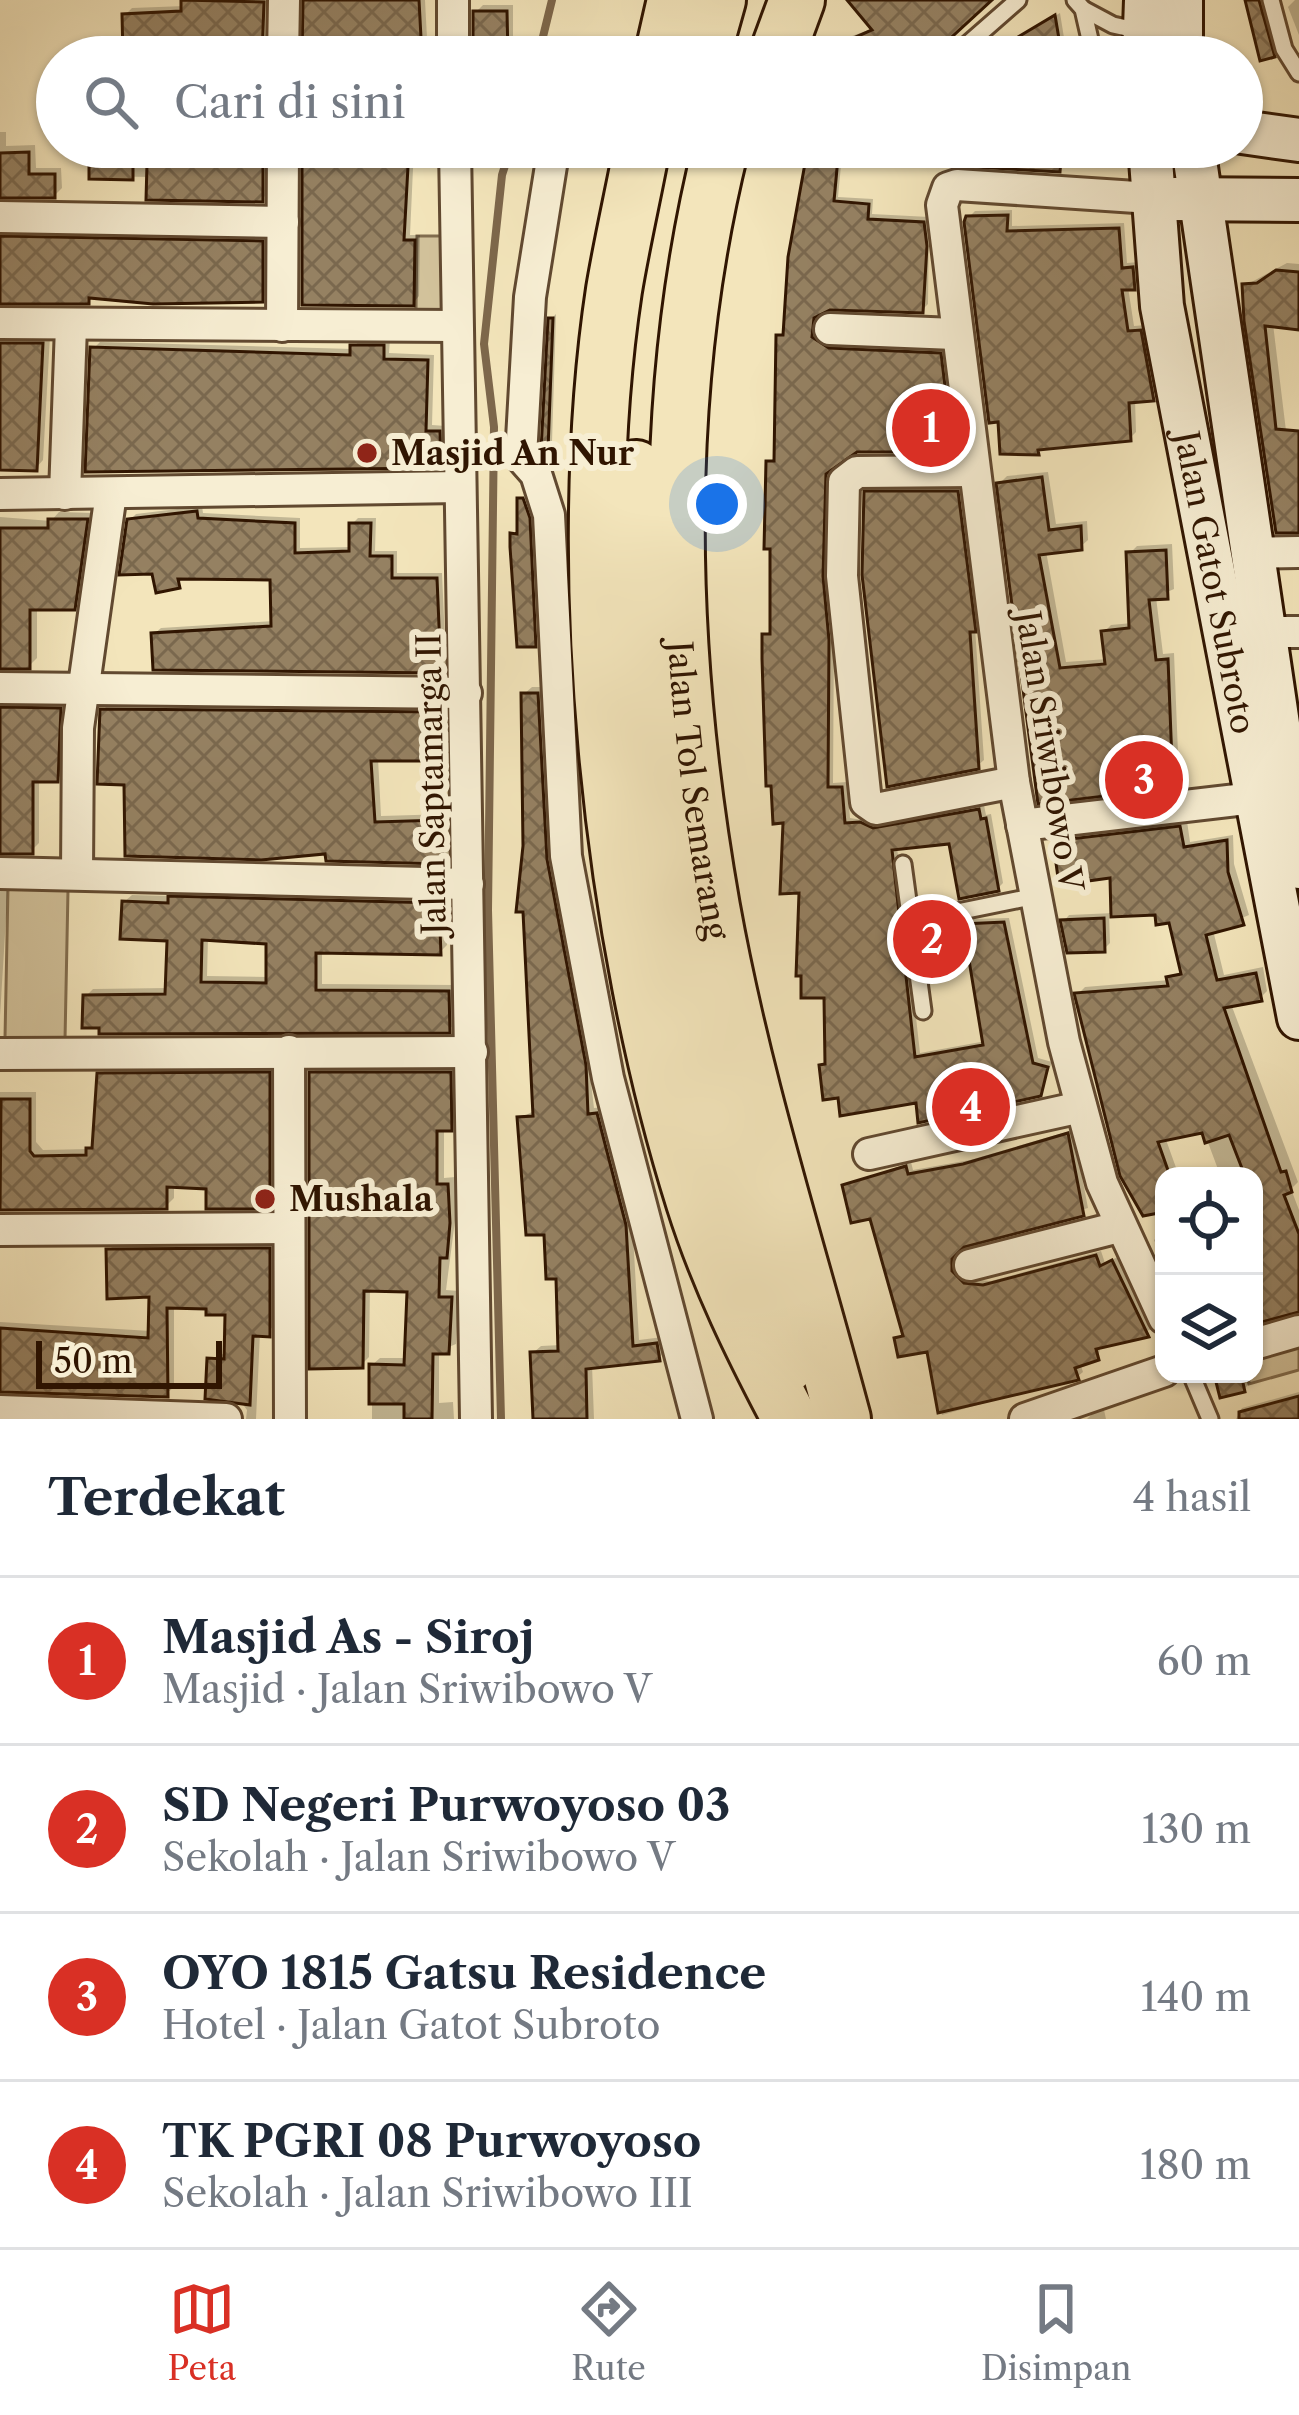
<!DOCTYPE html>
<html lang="id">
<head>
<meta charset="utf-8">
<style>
  body { margin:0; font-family:"Libre Caslon Text",serif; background:#f2f2f3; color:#1f2937 }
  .controls { position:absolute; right:36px; bottom:36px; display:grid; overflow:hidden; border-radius:24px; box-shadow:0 3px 9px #0004 }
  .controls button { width:108px; height:108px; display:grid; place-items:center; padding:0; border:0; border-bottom:3px solid #e0e1e3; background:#fff; color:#1f2937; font:60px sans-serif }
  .scale { position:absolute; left:36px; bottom:30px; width:186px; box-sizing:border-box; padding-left:12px; border:6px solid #301501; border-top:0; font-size:33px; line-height:42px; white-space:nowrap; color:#301501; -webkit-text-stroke:9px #f7eed3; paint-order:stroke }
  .you { position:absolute; left:717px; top:504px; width:42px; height:42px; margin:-30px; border:9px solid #fff; border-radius:50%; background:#1a73e8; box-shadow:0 0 0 18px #1a73e833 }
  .badge { display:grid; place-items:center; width:78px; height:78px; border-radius:50%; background:#d93025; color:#fff; font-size:39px; font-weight:700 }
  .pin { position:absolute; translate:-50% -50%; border:6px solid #fff; box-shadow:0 3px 12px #0006 }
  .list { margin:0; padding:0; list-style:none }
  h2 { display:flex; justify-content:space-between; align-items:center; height:156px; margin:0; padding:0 48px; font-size:51px }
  h2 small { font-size:39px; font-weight:400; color:#747a83 }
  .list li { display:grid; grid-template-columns:78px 1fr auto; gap:36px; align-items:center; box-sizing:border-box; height:168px; padding:0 48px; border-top:3px solid #e0e1e3 }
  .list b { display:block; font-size:45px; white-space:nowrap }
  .list p { margin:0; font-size:39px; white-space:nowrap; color:#747a83 }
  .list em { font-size:39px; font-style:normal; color:#747a83 }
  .icon { flex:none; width:66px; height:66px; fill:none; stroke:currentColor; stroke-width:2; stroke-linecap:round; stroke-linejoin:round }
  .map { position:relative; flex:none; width:1299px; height:1419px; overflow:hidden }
  .search { position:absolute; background:#fff; box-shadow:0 3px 9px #0004; left:36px; right:36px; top:36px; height:132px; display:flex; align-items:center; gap:30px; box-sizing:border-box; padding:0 42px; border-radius:66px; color:#747a83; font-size:45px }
  .sheet { height:828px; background:#fff }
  nav { display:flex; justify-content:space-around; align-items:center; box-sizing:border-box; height:168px; border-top:3px solid #e0e1e3; background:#fff; font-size:33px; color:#747a83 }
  nav a { display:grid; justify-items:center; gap:6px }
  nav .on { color:#d93025 }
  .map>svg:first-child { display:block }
  .pitch { fill:#d2c29b; stroke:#816c4e; stroke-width:3 }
  .shadow { fill:#0003; fill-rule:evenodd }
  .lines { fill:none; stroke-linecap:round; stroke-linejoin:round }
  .stream { stroke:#7d674b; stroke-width:8 }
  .building { fill:url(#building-cross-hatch); stroke:#301501; stroke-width:3; fill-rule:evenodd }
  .lane-casing { stroke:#614930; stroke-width:21 }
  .street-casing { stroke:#614930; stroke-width:36 }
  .secondary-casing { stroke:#301501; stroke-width:48 }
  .highway-casing { stroke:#301501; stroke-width:60 }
  .lane { stroke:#f7eed3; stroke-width:15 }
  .street { stroke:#f7eed3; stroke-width:30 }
  .secondary { stroke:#f7eed3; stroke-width:42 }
  .highway { stroke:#f3e5bb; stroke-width:54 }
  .poi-dot { fill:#8f2418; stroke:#f7eed3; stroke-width:4.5 }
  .labels { text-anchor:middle; stroke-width:12; stroke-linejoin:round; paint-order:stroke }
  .poi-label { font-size:33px; font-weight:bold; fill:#301501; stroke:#f7eed3; text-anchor:start }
  .street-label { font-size:33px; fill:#301501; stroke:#f7eed3 }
</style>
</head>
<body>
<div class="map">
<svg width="1299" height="1419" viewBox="0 0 1299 1419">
  <defs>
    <pattern id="building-cross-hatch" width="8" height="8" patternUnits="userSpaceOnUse" patternTransform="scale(3)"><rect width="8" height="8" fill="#958162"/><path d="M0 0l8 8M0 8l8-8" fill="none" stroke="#7a684e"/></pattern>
  </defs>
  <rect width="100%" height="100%" fill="#f3e5bb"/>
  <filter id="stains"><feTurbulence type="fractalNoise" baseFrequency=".00167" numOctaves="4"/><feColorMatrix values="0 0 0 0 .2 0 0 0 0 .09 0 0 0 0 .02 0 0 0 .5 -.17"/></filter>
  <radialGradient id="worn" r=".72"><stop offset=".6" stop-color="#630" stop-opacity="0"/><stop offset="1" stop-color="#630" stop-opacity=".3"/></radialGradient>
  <g class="pitch">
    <polygon points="417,236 446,236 446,311 416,310"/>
    <polygon points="8,888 68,890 65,1040 5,1038"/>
    <polygon points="1299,1343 1299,1370 1249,1384 1246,1374 1254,1374 1254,1354"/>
  </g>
  <g class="shadow">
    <polygon points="187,0 270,0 271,57 126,57 125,15 132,8 184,6"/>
    <polygon points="306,0 425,0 428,57 304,57"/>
    <polygon points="848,0 987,0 925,57 816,57 822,47 874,28"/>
    <polygon points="1253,0 1266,0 1279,49 1274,55"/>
    <polygon points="1295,0 1299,0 1299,35 1288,7"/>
    <polygon points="483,5 513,5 513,57 475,57 476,12"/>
    <polygon points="1060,13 1066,50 1061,56 1028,32"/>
    <polygon points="0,132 6,132 6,146 35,145 36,168 61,168 62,188 54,196 0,197"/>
    <polygon points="92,147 271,147 269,192 262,199 150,177 92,176"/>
    <polygon points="305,147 414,147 410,235 420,235 419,296 413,303 305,303"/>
    <polygon points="811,147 1066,147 1059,169 842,155 838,197 873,199 872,214 929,217 928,304 922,310 829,307 818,312 815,322 824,340 946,348 957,443 952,449 856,449 831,467 827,568 834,633 833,783 847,782 850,818 887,824 984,805 986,815 991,814 1003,883 998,888 952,840 897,847 920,1053 986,1041 966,925 972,919 1009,918 1038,1058 1052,1062 1040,1093 919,1100 841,1095 822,1066 828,1061 827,995 786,820 765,635 773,629 769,463 775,457 779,336 787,330 802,177"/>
    <polygon points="1012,210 1012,226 1124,223 1127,263 1139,262 1140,281 1128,287 1134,326 1146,325 1159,392 1135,399 1136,432 1130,438 1044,446 1038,452 969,217 975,211"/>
    <polygon points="0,225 269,235 269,292 261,299 94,295 88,301 0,303"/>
    <polygon points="1287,263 1299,264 1299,327 1273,324 1297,521 1289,530 1246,285"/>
    <polygon points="556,314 552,442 547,447 551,319"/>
    <polygon points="0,333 50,336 43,460 36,468 0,466"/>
    <polygon points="360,339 390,339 389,353 434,355 432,425 446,426 446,458 440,465 93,349 100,342 353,349"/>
    <polygon points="1048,472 1056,524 1087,521 1088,540 1080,547 1046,551 1066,662 1107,659 1104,632 1111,625 1132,623 1130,553 1137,546 1172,544 1174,589 1156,597 1163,654 1174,653 1179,778 1172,785 1041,800 999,484 1007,476"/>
    <polygon points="963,486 980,623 975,628 984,760 977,766 867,493 873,487"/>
    <polygon points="523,496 532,514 535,644 513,535 520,532"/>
    <polygon points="202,506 203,513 300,518 300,548 352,547 352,524 358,518 376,518 375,551 397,551 397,573 442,573 446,664 439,670 154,634 161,628 274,621 273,577 184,576 178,585 155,571 130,520 136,514"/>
    <polygon points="59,512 94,513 82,599 74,607 37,607 37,658 29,666 0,666 0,517 51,521"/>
    <polygon points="532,687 544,687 594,1108 604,1107 632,1217 639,1340 663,1337 665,1351 658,1359 592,1365 594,1419 534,1419 533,1353 541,1346 561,1345 559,1276 520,1118 536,1110 526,846 524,694"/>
    <polygon points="0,699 68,701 65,771 57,779 39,779 39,843 31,851 0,852"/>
    <polygon points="111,702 449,706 450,751 442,758 378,758 381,816 448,814 449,853 442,861 328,851 127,782 103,710"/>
    <polygon points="1187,821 1190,842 1233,835 1234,864 1249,915 1213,930 1224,975 1263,967 1267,991 1260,998 1231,1004 1298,1182 1291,1189 1299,1210 1299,1311 1254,1322 1254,1176 1207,1176 1219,1172 1203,1129 1165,1137 1179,1176 1164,1176 1164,1209 1078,994 1085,987 1170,980 1183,969 1171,920 1157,912 1109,914 1110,943 1104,949 1064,921 1069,915 1114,913 1113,875 1056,842 1063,835"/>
    <polygon points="0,883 8,885 0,1016"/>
    <path d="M179 890 445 897 447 945 440 952 322 950V984L456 985V1022L449 1030 86 996 93 989 168 988 170 938 124 902 132 895 173 896ZM208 938 269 941V977L207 976Z"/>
    <polygon points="457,1065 458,1120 444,1128 444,1178 455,1177 456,1213 446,1290 459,1291 456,1344 439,1351 439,1403 453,1402 454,1419 372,1419 372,1365 380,1358 407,1358 410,1289 370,1288 369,1357 361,1365 312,1073 319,1066"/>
    <polygon points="276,1066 277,1198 269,1206 209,1186 174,1184 174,1198 166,1206 0,1208 0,1092 36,1092 36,1142 43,1150 89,1149 96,1142 100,1075 108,1067"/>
    <polygon points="1073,1130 1088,1208 963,1244 956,1250 956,1265 970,1279 991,1281 1101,1251 1105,1263 1118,1257 1153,1329 1101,1344 1098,1358 1080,1363 1083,1372 1077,1377 942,1415 929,1348 897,1339 903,1334 872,1216 846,1186 911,1162 913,1170 970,1160"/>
    <polygon points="1164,1232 1164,1263 1154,1240"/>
    <polygon points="277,1241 277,1326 260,1333 256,1419 246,1419 247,1410 210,1359 228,1352 228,1312 174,1306 174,1387 166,1394 0,1388 0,1322 151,1331 152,1294 109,1250 117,1242"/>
    <polygon points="1217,1374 1249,1374 1251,1382 1244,1389"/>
    <polygon points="1299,1392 1299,1419 1236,1419 1242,1408"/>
    <polygon points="1104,1410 1106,1419 1087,1419 1092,1414"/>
  </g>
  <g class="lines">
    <g class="stream">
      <polyline points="538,57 552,0"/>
      <polyline points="501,1419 488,910 494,427 484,344 502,175 511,147"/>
    </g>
  </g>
  <g class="building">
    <polygon points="181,0 264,2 262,57 123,57 122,14 181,11"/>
    <polygon points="303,0 419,0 422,57 302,57"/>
    <polygon points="847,0 992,0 930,57 810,57 872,30"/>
    <polygon points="1245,0 1259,0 1275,57 1260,61"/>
    <polygon points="473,11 507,11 508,57 473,57"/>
    <polygon points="1055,15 1062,57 1022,57 1018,37"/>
    <polygon points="89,147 133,147 133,180 89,179"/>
    <polygon points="200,147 263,147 263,202 146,200 147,164 200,165"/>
    <polygon points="302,147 409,148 404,240 415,240 414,306 302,305"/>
    <polygon points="808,147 839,147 834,201 869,204 868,219 924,222 927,246 923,313 830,310 814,318 812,337 829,348 941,353 953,452 857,452 826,474 823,576 829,640 828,787 842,787 845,823 860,822 873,828 979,809 981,819 986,818 999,891 959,899 949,844 892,850 915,1057 983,1045 963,924 1004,922 1033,1063 1048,1067 1041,1096 918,1123 916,1103 840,1116 838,1098 823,1100 819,1065 825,1064 824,998 801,998 801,976 796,976 799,893 780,894 783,823 773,824 771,786 766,786 762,659 762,634 770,634 770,549 764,549 766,461 774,461 776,335 783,335 788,257"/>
    <polygon points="890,147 1062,147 1060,172 889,162"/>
    <polygon points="29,152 29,174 55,174 55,198 0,198 0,153"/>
    <polygon points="1008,215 1007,231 1119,228 1122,268 1133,267 1135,290 1122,290 1128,331 1141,330 1154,401 1129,403 1131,441 1038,450 1039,455 1000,454 998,422 989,423 964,222 966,216"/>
    <polygon points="0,236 263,241 263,302 153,304 89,298 89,304 0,304"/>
    <polygon points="1276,270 1299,272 1299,330 1265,326 1276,429 1299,431 1299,533 1276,533 1244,321 1242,284 1257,283"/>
    <polygon points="548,318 553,318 548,450 541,450"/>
    <polygon points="0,343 43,343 37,471 0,470"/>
    <polygon points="350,345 384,345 384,359 428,360 426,431 440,431 441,468 85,472 90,347 350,355"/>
    <polygon points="1042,477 1049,530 1081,526 1082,550 1039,555 1060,668 1105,664 1101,631 1129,628 1126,552 1166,550 1168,599 1149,600 1156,660 1168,659 1173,788 1038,804 996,483"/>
    <polygon points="864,491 958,491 976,632 970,632 979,769 887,787 862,575"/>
    <polygon points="517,498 523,498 530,518 536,647 517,647 510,547 510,533 517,534"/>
    <polygon points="197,511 198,518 295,523 295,553 349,551 349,523 371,523 370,556 392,556 392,578 437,578 441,673 153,670 151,633 271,626 270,580 178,579 180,588 156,593 152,574 119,575 127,519"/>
    <polygon points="48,519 88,519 75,610 30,610 30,669 0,669 0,528 48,528"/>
    <polygon points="521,693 538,693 547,859 586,1065 588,1114 597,1113 626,1225 633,1346 657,1343 660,1361 586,1369 587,1419 533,1419 530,1352 558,1351 556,1279 546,1279 544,1235 526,1235 517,1117 533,1116 523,912 516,912 523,846"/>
    <polygon points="0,707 61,708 58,782 33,782 33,854 0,854"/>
    <polygon points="100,709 443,712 443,761 371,761 375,822 442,820 443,864 326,861 325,854 261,860 125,856 124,785 97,784"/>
    <polygon points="1180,826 1184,847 1227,840 1228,872 1244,925 1206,935 1217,980 1256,973 1262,1001 1224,1008 1281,1172 1286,1171 1292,1192 1284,1195 1299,1234 1299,1312 1254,1324 1254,1176 1245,1176 1229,1135 1205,1143 1202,1133 1158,1142 1170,1176 1164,1176 1164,1212 1143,1216 1120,1176 1074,993 1168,986 1166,977 1181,974 1169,923 1156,925 1155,915 1111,917 1110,878 1059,885 1053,841"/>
    <path d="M168 896 439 903 441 955 316 953V990L449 991 450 1033 99 1034V1028H82L83 995 165 994 167 941 120 939 122 901 168 903ZM202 940 266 944V983L201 982Z"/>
    <polygon points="1104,918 1105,952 1067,953 1060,920"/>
    <polygon points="270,1072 270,1209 206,1209 206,1189 167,1187 167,1209 0,1210 1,1099 30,1099 30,1151 34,1156 86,1155 86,1148 92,1148 97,1073"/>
    <polygon points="309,1072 451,1072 452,1131 437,1131 437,1184 448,1184 450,1223 447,1258 440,1258 439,1297 452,1297 449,1354 433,1354 432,1419 404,1419 404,1404 369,1404 369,1364 404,1365 407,1292 364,1291 363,1368 309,1369"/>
    <polygon points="1068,1133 1084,1216 964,1247 952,1259 952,1271 964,1283 983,1285 1096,1255 1100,1266 1112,1260 1149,1337 1096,1349 1099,1360 1075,1368 1079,1380 938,1413 927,1352 898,1357 894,1338 903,1336 870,1219 851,1223 842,1185 906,1166 908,1174 963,1164"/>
    <polygon points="270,1248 270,1337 253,1336 250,1405 205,1399 207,1358 224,1359 225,1315 206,1315 206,1309 167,1308 168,1397 0,1392 0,1328 148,1338 149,1297 107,1299 106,1249"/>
    <polygon points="1214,1374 1241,1374 1245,1392 1220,1398"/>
    <polygon points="1299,1396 1299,1419 1239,1419 1239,1412"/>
  </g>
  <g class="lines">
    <defs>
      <g id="lane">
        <polyline points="1075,0 1083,9 1094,57"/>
        <polyline points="1271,0 1284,49 1299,73"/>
        <polyline points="1083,9 1113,25 1140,31"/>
        <polyline points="953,57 1018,0"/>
        <polyline points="903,864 923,1011"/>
        <polyline points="913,921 1036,896"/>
        <polyline points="1191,1374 1210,1419"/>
      </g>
      <g id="street">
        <polyline points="453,0 453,57"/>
        <polyline points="283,57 284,0"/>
        <polyline points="455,147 476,1419"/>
        <polyline points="554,147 530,297 521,457 536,474 549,515 566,856 608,1078 697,1419"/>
        <polyline points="1151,198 957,185 948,188 942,205 1014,782 1064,1042 1102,1183 1164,1318"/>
        <polyline points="0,217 283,222"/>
        <polyline points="0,323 455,326"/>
        <polyline points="282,326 283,147"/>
        <polyline points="830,329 955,334"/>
        <polyline points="972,471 857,472 844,482 842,576 866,802 876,809 1014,782"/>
        <polyline points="0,494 460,487"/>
        <polyline points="65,494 71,326"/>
        <polyline points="1251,553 1299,552"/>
        <polyline points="1261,632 1299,632"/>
        <polyline points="0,688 466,693"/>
        <polyline points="1022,825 1254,798"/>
        <polyline points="0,873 468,884"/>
        <polyline points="77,874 78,728 111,493"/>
        <polyline points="289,1051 290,1419"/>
        <polyline points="0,1054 472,1052"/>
        <polyline points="869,1154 1081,1107"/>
        <polyline points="0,1230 289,1228"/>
        <polyline points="970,1265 1119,1227"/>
        <polyline points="1254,1344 1299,1331"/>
        <polyline points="0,1411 226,1419"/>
        <polyline points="1025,1419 1164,1371"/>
      </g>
      <g id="secondary">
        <polyline points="1181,0 1181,57"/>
        <polyline points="1144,57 1146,0"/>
        <polyline points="1242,132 1299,140"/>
        <path id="s1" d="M1150 147 1162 306 1299 1018"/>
        <polyline points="1193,147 1299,867"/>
        <polyline points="1174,199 1299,200"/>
      </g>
      <g id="highway">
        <polyline points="662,57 675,0"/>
        <polyline points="702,57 718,0"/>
        <polyline points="776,57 797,0"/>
        <path d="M642 147C633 195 622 242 614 290 572 567 610 936 694 1202 718 1278 753 1349 790 1419"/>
        <path id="s2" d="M721 147C659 395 668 657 712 907 743 1080 798 1250 843 1419"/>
        <path d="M636 468C625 775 711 1071 788 1364"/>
      </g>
    </defs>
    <use href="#lane" class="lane-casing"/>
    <use href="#street" class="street-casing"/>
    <use href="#secondary" class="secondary-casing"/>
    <use href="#highway" class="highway-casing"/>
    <use href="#lane" class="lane"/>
    <use href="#street" class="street"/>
    <use href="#secondary" class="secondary"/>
    <use href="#highway" class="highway"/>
  </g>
  <g class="poi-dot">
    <circle cx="367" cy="453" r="12"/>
    <circle cx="265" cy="1199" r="12"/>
  </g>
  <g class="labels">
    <g class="poi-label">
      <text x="391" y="465">Masjid An Nur</text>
      <text x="289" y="1211">Mushala</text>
    </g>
    <g class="street-label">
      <text dy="12" stroke="none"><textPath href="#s1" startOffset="441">Jalan Gatot Subroto</textPath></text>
      <text transform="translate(1050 751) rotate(81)" y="12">Jalan Sriwibowo V</text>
      <text transform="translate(431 784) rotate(-91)" y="12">Jalan Saptamarga II</text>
      <text dy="12" stroke="none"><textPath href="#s2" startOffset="648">Jalan Tol Semarang</textPath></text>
    </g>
  </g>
  <rect width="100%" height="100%" filter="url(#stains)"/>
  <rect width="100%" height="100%" fill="url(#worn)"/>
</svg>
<div class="controls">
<button><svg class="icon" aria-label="locate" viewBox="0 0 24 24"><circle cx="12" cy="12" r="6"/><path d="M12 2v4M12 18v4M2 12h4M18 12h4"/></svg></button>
<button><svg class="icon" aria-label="layers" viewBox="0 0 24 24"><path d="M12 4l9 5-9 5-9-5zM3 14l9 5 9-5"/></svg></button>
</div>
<div class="scale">50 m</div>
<div class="you"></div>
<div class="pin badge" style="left:931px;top:428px">1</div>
<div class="pin badge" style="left:932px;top:939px">2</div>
<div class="pin badge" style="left:1144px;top:780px">3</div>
<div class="pin badge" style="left:971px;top:1107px">4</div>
<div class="search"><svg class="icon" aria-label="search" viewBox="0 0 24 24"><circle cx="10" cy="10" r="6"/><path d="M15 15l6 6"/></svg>Cari di sini</div>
</div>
<section class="sheet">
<h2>Terdekat<small>4 hasil</small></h2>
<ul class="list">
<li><span class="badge">1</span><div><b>Masjid As - Siroj</b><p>Masjid · Jalan Sriwibowo V</p></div><em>60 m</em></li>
<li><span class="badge">2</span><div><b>SD Negeri Purwoyoso 03</b><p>Sekolah · Jalan Sriwibowo V</p></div><em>130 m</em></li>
<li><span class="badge">3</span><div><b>OYO 1815 Gatsu Residence</b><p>Hotel · Jalan Gatot Subroto</p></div><em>140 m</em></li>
<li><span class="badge">4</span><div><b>TK PGRI 08 Purwoyoso</b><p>Sekolah · Jalan Sriwibowo III</p></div><em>180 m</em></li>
</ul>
</section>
<nav>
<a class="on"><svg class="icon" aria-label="map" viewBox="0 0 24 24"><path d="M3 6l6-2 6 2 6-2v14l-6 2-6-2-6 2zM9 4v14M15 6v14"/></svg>Peta</a>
<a><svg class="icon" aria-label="directions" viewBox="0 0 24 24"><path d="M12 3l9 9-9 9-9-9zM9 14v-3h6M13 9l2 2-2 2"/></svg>Rute</a>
<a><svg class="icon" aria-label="saved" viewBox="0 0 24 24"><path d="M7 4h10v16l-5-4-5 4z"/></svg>Disimpan</a>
</nav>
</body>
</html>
